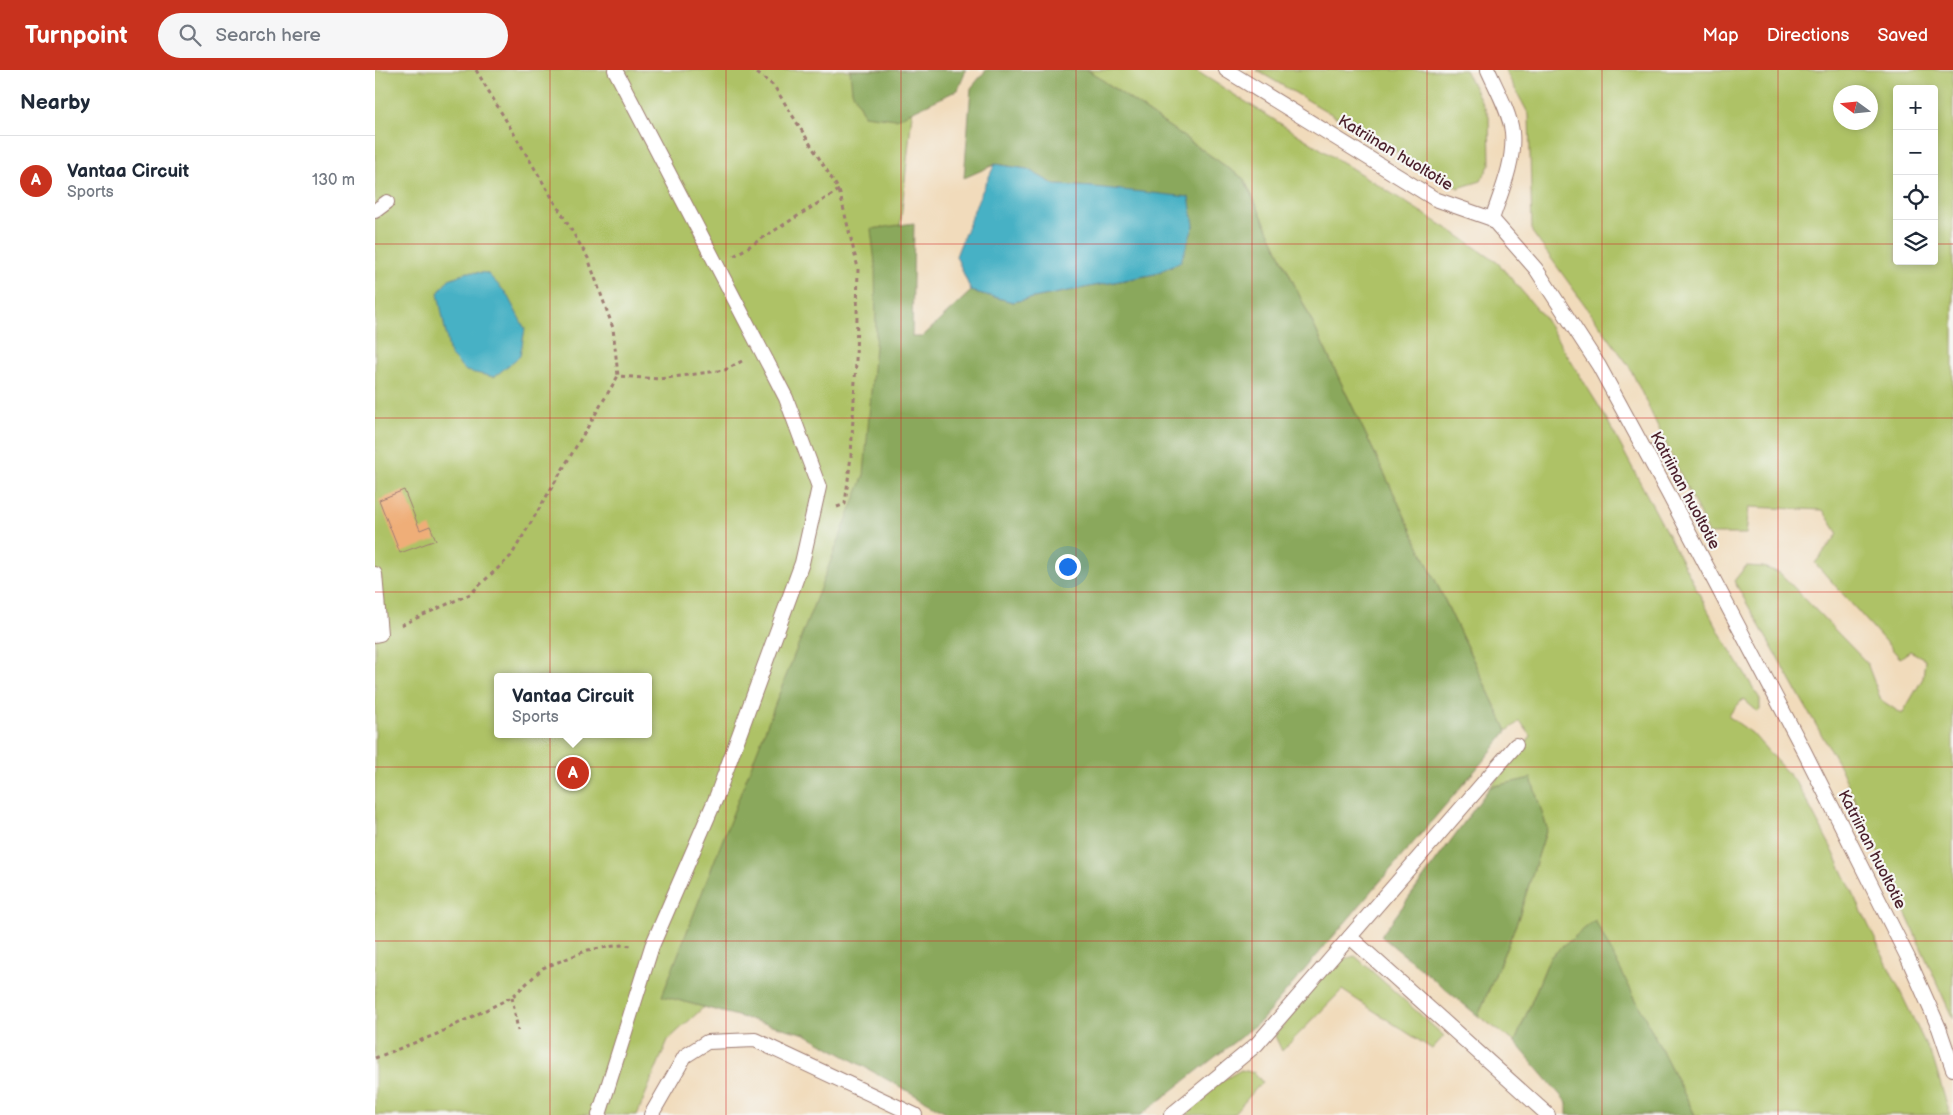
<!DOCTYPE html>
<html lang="en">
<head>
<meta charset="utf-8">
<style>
  body { margin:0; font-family:"Balsamiq Sans",sans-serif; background:#f6f6f7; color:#1f2937 }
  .controls { position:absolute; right:15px; top:15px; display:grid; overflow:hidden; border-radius:5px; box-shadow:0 2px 8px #0003 }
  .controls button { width:45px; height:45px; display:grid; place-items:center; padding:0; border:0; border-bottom:1px solid #e0e1e3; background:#fff; color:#1f2937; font:25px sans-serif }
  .compass { position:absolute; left:1458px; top:15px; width:45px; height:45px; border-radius:50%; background:#fff; box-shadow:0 2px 8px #0003; rotate:285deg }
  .you { position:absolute; left:692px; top:496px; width:18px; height:18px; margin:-12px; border:4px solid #fff; border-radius:50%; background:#1a73e8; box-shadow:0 0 0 8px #1a73e833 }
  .badge { display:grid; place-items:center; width:32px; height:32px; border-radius:50%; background:#c8321e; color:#fff; font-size:16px; font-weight:700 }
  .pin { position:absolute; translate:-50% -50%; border:2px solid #fff; box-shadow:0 1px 5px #0006 }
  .popup { position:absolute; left:119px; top:603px; width:158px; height:65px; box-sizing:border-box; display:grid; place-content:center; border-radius:5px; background:#fff; filter:drop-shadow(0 1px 4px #0005); font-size:16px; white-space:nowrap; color:#747a83 }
  .popup b { font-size:19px; color:#1f2937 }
  .popup::after { content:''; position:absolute; left:50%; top:100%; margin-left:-10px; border:10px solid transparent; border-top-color:#fff }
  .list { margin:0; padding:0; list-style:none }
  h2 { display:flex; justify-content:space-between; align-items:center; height:65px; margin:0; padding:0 20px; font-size:21px }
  h2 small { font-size:16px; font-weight:400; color:#747a83 }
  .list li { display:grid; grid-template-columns:32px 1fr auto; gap:15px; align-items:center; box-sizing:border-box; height:90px; padding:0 20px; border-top:1px solid #e0e1e3 }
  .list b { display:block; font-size:19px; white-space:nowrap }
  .list p { margin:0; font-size:16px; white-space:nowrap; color:#747a83 }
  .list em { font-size:16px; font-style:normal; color:#747a83 }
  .icon { flex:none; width:28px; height:28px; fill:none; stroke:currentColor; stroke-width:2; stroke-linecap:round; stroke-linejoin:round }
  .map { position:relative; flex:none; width:1578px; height:1045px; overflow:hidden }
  header { display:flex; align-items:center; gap:30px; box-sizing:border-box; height:70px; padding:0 25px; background:#c8321e; color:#fff }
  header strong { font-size:24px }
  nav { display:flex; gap:28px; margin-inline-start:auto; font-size:18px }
  .search { width:350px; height:45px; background:#f6f6f7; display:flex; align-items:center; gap:12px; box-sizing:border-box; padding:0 18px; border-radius:28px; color:#747a83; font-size:19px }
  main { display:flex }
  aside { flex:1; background:#fff }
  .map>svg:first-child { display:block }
  .green { fill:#aec266; stroke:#7c7048; fill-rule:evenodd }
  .forest { fill:#8aa85b; stroke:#6a6443 }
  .water { fill:#47b1c5; stroke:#486878 }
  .building { fill:#efae78 }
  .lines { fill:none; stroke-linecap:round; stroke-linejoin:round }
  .lane-casing { stroke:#9e7d73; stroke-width:16 }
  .path { stroke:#9e7d73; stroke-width:3; stroke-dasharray:4 4; stroke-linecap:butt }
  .lane { stroke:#fff; stroke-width:14 }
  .grid { fill:none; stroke:#d62828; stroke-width:1; stroke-opacity:0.55 }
  .labels { text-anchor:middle; stroke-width:4.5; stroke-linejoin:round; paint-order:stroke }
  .street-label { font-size:16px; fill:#4a1f2b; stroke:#f6f6f2 }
</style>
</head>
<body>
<header>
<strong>Turnpoint</strong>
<div class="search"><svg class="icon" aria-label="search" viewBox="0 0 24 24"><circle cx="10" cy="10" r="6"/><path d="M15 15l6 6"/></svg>Search here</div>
<nav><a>Map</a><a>Directions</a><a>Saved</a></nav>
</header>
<main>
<aside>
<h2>Nearby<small></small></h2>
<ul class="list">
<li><span class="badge">A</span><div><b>Vantaa Circuit</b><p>Sports</p></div><em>130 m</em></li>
</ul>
</aside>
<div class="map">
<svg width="1578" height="1045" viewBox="0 0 1578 1045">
  <rect width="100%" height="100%" fill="#f6f6f2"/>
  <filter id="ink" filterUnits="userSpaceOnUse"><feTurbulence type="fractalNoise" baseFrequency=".02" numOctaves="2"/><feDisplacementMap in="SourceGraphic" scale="10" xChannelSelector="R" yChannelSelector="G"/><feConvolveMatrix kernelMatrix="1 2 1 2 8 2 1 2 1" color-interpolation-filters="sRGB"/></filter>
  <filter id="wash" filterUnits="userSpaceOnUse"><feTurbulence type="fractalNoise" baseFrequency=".0096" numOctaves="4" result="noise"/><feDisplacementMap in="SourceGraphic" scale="20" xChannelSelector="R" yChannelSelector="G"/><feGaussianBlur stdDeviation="1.12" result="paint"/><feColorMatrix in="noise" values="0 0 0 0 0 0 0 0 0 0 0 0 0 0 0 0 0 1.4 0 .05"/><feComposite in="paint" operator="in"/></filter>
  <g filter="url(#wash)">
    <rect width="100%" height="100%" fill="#f1dbbb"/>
    <g class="green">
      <path d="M0 0H505L538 34 505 350 499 437 308 931 329 937 293 970 262 1045H0ZM123 607H273V664H123Z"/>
      <polygon points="713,0 820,0 1078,162 1123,193 1168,246 1230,346 1346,565 1385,629 1385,640 1383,642 1368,629 1353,646 1377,663 1423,715 1456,777 1559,992 1575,1045 1320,1045 1220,851 1175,887 1140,972 1103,946 1142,852 1172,758 1156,709 1115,717 1140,688 1156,666 1145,651 1132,661 869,109"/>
      <polygon points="881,0 1090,0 1114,46 1115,94 1106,111 1083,118"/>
      <path d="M1130 0H1578V949L1465 697 1359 511 1371 496 1388 497 1405 503 1492 593 1506 630 1527 644 1548 608 1550 589 1535 581 1525 588 1440 493 1463 464 1448 440 1374 437 1371 464H1334L1254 296 1157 162 1154 45ZM1522 19H1559V191H1522ZM1466 22H1496V52H1466Z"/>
      <polygon points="980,886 1069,966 1057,979 967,920 907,981 900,966 959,892"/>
      <polygon points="866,1000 880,1003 887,1012 858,1045 811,1045 843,1013"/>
    </g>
    <g class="forest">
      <polygon points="475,0 591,0 583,20 521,49 489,45 477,21"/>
      <polygon points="611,0 713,0 869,109 1132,661 1109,690 886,951 766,1045 576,1045 430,964 287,926 489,405 501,264 500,193 496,159 539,153 537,267 547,267 596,221 638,232 780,204 806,191 719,117 680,115 652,99 621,94 589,108 596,18"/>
      <polygon points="1156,708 1172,758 1142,852 1103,946 1006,866 1115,717"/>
      <polygon points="1220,850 1320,1045 1192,1045 1192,1033 1140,972 1175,887"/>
    </g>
    <g class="water">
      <polygon points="620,94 652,99 680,115 719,117 814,127 819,155 806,191 780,204 638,232 596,221 581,186 603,130"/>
      <polygon points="93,202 112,203 131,223 150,259 145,286 119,307 91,301 75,285 63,223 74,209"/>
    </g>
    <g id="blocks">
      <polygon class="building" points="29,420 45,460 55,456 61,470 25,483 4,430"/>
    </g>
  </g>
  <g filter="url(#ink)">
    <use href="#blocks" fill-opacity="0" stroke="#9e7d73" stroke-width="1"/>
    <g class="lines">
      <defs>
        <g id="lane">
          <polyline points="851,0 1060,129 1117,149 1161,199 1224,296 1293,423 1429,681 1533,888 1564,958 1578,999"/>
          <path d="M1113 0C1121 18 1135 43 1137 62 1140 92 1126 122 1117 149"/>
          <polyline points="0,141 12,132"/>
          <polyline points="0,504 5,564 0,565"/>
          <polyline points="975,867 1173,1045"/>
          <polyline points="224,1045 277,876 341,728 427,493 444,417 411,328 240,0"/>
          <polyline points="276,1045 310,986 332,972 380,970 540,1045"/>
          <polyline points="796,1045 882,974 1141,675"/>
        </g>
      </defs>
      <use href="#lane" class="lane-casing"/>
      <g class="path">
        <polyline points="101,0 213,188 238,258 243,306"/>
        <polyline points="359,186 464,120 399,16 378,0"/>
        <polyline points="462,437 470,434 476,386 481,292 483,198 464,120"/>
        <polyline points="26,555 95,524 136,486 243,306 284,309 350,300 367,291"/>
        <polyline points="137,927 143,961"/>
        <polyline points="0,988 62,964 137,927 168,898 213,880 246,875 257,876"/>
      </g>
      <use href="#lane" class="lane"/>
    </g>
  </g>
  <path class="grid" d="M175 0V1045M351 0V1045M526 0V1045M701 0V1045M877 0V1045M1052 0V1045M1227 0V1045M1403 0V1045M0 174H1522M1559 174H1578M0 348H1578M0 522H1578M0 697H1578M0 871H1578"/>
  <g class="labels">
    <g class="street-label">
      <text transform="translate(1021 82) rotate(31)" y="6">Katriinan huoltotie</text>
      <text transform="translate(1311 420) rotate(62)" y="6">Katriinan huoltotie</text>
      <text transform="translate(1498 779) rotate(63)" y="6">Katriinan huoltotie</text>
    </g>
  </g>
</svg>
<div class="controls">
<button>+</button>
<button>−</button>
<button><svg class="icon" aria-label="locate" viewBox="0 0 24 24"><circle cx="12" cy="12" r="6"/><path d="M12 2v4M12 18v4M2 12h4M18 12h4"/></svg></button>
<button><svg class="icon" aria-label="layers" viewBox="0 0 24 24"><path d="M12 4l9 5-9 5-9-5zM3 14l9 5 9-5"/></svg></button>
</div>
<svg class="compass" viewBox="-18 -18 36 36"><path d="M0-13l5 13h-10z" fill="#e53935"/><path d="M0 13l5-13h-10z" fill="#747a83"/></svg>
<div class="you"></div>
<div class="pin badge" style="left:198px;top:703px">A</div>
<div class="popup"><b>Vantaa Circuit</b>Sports</div>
</div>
</main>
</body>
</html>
